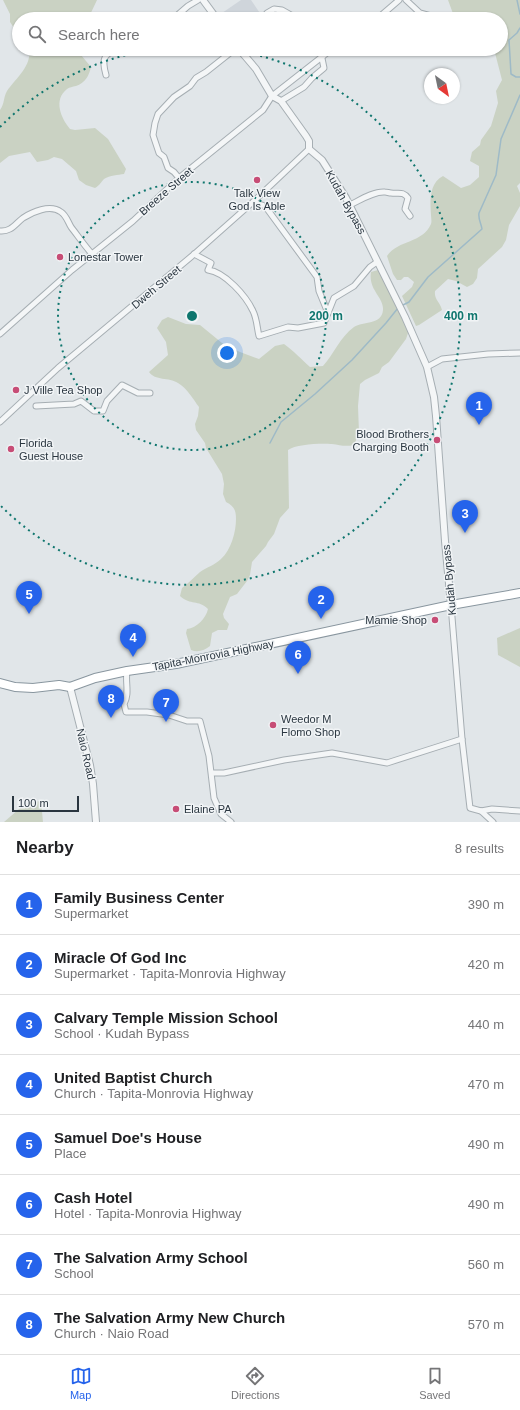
<!DOCTYPE html>
<html lang="en">
<head>
<meta charset="utf-8">
<style>
  body { margin:0; font-family:Arial,sans-serif; background:#f2f2f2; color:#202124 }
  .compass { position:absolute; left:424px; top:68px; width:36px; height:36px; border-radius:50%; background:#fff; box-shadow:0 1px 3px #0004; rotate:147deg }
  .scale { position:absolute; left:12px; bottom:10px; width:67px; box-sizing:border-box; padding-left:4px; border:2px solid #2a3640; border-top:0; font-size:11px; line-height:14px; white-space:nowrap; color:#2a3640; -webkit-text-stroke:3px #f1f4f6; paint-order:stroke }
  .you { position:absolute; left:227px; top:353px; width:14px; height:14px; margin:-10px; border:3px solid #fff; border-radius:50%; background:#1a73e8; box-shadow:0 0 0 6px #1a73e833 }
  .badge { display:grid; place-items:center; width:26px; height:26px; border-radius:50%; background:#2563eb; color:#fff; font-size:13px; font-weight:700 }
  .pin { position:absolute; translate:-50% -33px; filter:drop-shadow(0 1px 2px #0008) }
  .pin::after { content:''; position:absolute; top:21px; width:14px; height:12px; background:inherit; clip-path:polygon(0 0,100% 0,50% 100%) }
  .list { margin:0; padding:0; list-style:none }
  h2 { display:flex; justify-content:space-between; align-items:center; height:52px; margin:0; padding:0 16px; font-size:17px }
  h2 small { font-size:13px; font-weight:400; color:#757577 }
  .list li { display:grid; grid-template-columns:26px 1fr auto; gap:12px; align-items:center; box-sizing:border-box; height:60px; padding:0 16px; border-top:1px solid #e0e0e0 }
  .list b { display:block; font-size:15px; white-space:nowrap }
  .list p { margin:0; font-size:13px; white-space:nowrap; color:#757577 }
  .list em { font-size:13px; font-style:normal; color:#757577 }
  .icon { flex:none; width:22px; height:22px; fill:none; stroke:currentColor; stroke-width:2; stroke-linecap:round; stroke-linejoin:round }
  .map { position:relative; flex:none; width:520px; height:822px; overflow:hidden }
  .search { position:absolute; background:#fff; box-shadow:0 1px 3px #0004; left:12px; right:12px; top:12px; height:44px; display:flex; align-items:center; gap:10px; box-sizing:border-box; padding:0 14px; border-radius:22px; color:#757577; font-size:15px }
  .sheet { height:532px; background:#fff }
  nav { display:flex; justify-content:space-around; align-items:center; box-sizing:border-box; height:56px; border-top:1px solid #e0e0e0; background:#fff; font-size:11px; color:#757577 }
  nav a { display:grid; justify-items:center; gap:2px }
  nav .on { color:#2563eb }
  .map>svg:first-child { display:block }
  .built { fill:#cfd5db }
  .green { fill:#cad2c3 }
  .lines { fill:none; stroke-linecap:round; stroke-linejoin:round }
  .stream { stroke:#9ebac7; stroke-width:1.5 }
  .minor-casing { stroke:#a6aeb3; stroke-width:7 }
  .tertiary-casing { stroke:#a6aeb3; stroke-width:8 }
  .trunk-casing { stroke:#89969f; stroke-width:10 }
  .minor { stroke:#f4f6f7; stroke-width:5 }
  .tertiary { stroke:#f4f6f7; stroke-width:6 }
  .trunk { stroke:#fff; stroke-width:8 }
  .ring { fill:none; stroke:#0f766e; stroke-width:2; stroke-dasharray:2 4 }
  .poi-dot { fill:#c74d76; stroke:#f1f4f6; stroke-width:1.5 }
  .labels { text-anchor:middle; stroke-width:3; stroke-linejoin:round; paint-order:stroke }
  .street-label { font-size:11px; fill:#2a3640; stroke:#f1f4f6 }
  .poi-label { font-size:11px; fill:#2a3640; stroke:#f1f4f6; text-anchor:start }
  .centre { fill:#0f766e; stroke:#f1f4f6; stroke-width:2 }
  .ring-label { font-size:12px; text-anchor:middle; font-weight:bold; fill:#0f766e; stroke:#f1f4f6; stroke-width:3; stroke-linejoin:round; paint-order:stroke }
</style>
</head>
<body>
<div class="map">
<svg width="520" height="822" viewBox="0 0 520 822">
  <rect width="100%" height="100%" fill="#e1e6e9"/>
  <polygon class="built" points="241,0 251,0 264,19 226,19 222,13"/>
  <g class="green">
    <polygon points="3,0 97,0 88,19 19,19 19,40 16,36 14,28 10,22 10,14"/>
    <path d="M448 0H520V183L517 186 520 193V206L509 225 506 240 502 247 478 269 477 278 473 284 467 287 456 281 448 279 435 291C434 300 440 301 442 310L419 325 416 326 402 296 412 287 414 282 408 277H404L401 280H397L393 274 387 256C399 239 422 244 431 224 432 221 431 218 431 215 430 202 429 183 443 176L461 188 470 185 479 177V166L470 161 472 152 480 145 481 140 491 126 498 103 496 91 502 80 494 49H501V19H455Z"/>
    <path d="M29 49H76L91 67C89 76 85 83 76 86 72 87 70 87 67 89 53 100 61 118 70 129L75 130 95 128 108 139 126 169 124 174C118 175 110 175 104 179 101 182 100 185 95 188L86 185 79 180 76 171 62 159 54 157 48 160 37 162 30 152 9 156 0 163V110C5 103 3 98 7 91 16 78 32 66 29 49Z"/>
    <path d="M378 270 382 273 409 330 406 339 389 362 382 367 379 373 365 380 360 384 358 406 359 433 354 445C345 447 340 445 332 444 321 443 296 444 288 450L289 508 280 518 274 534 268 542 266 546 252 562 250 575 247 581 237 594 230 597 223 614 224 618 229 624 227 630H218L212 633 210 646C205 650 198 653 191 650L186 633 187 629C197 628 206 618 208 609 198 599 191 606 180 596L182 588C189 583 194 577 200 572 207 567 215 565 221 559 231 550 236 532 236 519 236 510 234 506 226 502L223 494 224 484 222 474 206 448 205 443 196 430 195 424 198 416 199 407C193 399 187 388 178 383 169 377 155 381 149 372L168 355 166 342 157 328 162 320 168 317 186 324 200 325 222 343 240 352 259 359 275 346 284 344C294 351 301 359 310 367L323 366C334 354 340 337 354 327 363 321 382 325 383 310 384 297 368 290 371 272Z"/>
    <polygon points="520,628 520,667 498,655 497,638"/>
    <polygon points="41,801 43,822 4,822 26,803"/>
  </g>
  <g class="lines">
    <g class="stream">
      <polyline points="517,0 520,14"/>
      <polyline points="520,28 517,33 509,40 511,74 516,77 520,77"/>
      <path d="M401 306 409 302 428 277 482 229C481 223 478 219 479 213L496 175 501 139 520 95"/>
      <polyline points="270,443 281,422 315,394 352,360 386,323 398,308"/>
    </g>
    <defs>
      <g id="minor">
        <polyline points="406,0 420,13 431,16"/>
        <polyline points="267,13 274,9 282,10 298,19"/>
        <polyline points="173,19 188,6 198,0"/>
        <polyline points="377,19 399,0"/>
        <path d="M106 75C101 58 104 52 122 49"/>
        <polyline points="281,101 304,87 312,78 324,68 320,49"/>
        <polyline points="179,178 174,172 168,168 164,157 159,153 153,135 155,123 158,114 174,97 190,86 196,78 206,72 235,49"/>
        <polyline points="253,202 265,206 317,277 319,291 328,313"/>
        <path d="M350 205C360 200 374 191 385 192 387 192 389 193 391 193 399 194 403 191 408 198L405 209 410 216"/>
        <path d="M0 231C11 232 15 224 23 218 32 212 50 204 61 212 66 215 68 222 71 227 78 236 84 245 92 254"/>
        <path d="M194 254 211 263 208 270C225 272 246 296 253 311 257 319 257 328 259 336L288 327 298 328 324 323 334 298 354 286 370 267 377 262"/>
        <polyline points="0,334 72,270 133,221 179,178 263,110 272,96 332,49"/>
        <polyline points="427,367 442,359 488,354 520,353"/>
        <polyline points="36,406 74,404 81,401 94,411 103,411 107,401 122,385 138,393 150,393"/>
        <polyline points="0,422 58,368 192,256 253,202 309,149"/>
        <polyline points="451,605 462,739 470,808 481,811 492,809 520,811"/>
        <path d="M127 671C125 683 130 693 124 704L126 712H147L169 715 187 721H200L209 756 214 798 221 814 231 822"/>
        <polyline points="212,773 224,773 284,760 332,753 387,763 462,739"/>
        <polyline points="481,811 493,822"/>
      </g>
      <g id="tertiary">
        <polyline points="203,0 217,19"/>
        <polyline points="239,49 256,69 272,96 281,101 306,136 309,141 309,149 322,160 346,198 405,317 427,367 434,397 436,416 445,541 451,605"/>
        <polyline points="70,687 90,765 93,784 96,822"/>
      </g>
      <polyline id="trunk" points="0,683 15,687 33,688 59,685 70,687 95,678 127,671 176,664 451,605 520,593"/>
    </defs>
    <use href="#minor" class="minor-casing"/>
    <use href="#tertiary" class="tertiary-casing"/>
    <use href="#trunk" class="trunk-casing"/>
    <use href="#minor" class="minor"/>
    <use href="#tertiary" class="tertiary"/>
    <use href="#trunk" class="trunk"/>
  </g>
  <g class="ring">
    <circle cx="192" cy="316" r="134"/>
    <path d="M0 127A269 269 0 0 1 159 49M225 49A269 269 0 1 1 0 505"/>
  </g>
  <g class="poi-dot">
    <circle cx="257" cy="180" r="4"/>
    <circle cx="60" cy="257" r="4"/>
    <circle cx="16" cy="390" r="4"/>
    <circle cx="437" cy="440" r="4"/>
    <circle cx="11" cy="449" r="4"/>
    <circle cx="435" cy="620" r="4"/>
    <circle cx="273" cy="725" r="4"/>
    <circle cx="176" cy="809" r="4"/>
  </g>
  <g class="labels">
    <g class="street-label">
      <text transform="translate(166 191) rotate(-41)" y="4">Breeze Street</text>
      <text transform="translate(346 202) rotate(61)" y="4">Kudah Bypass</text>
      <text transform="translate(156 287) rotate(-40)" y="4">Dweh Street</text>
      <text transform="translate(449 580) rotate(-95)" y="4">Kudah Bypass</text>
      <text transform="translate(213 655) rotate(-11)" y="4">Tapita-Monrovia Highway</text>
      <text transform="translate(86 754) rotate(77)" y="4">Naio Road</text>
    </g>
    <g class="poi-label">
      <text x="257" y="197" text-anchor="middle">Talk View<tspan x="257" dy="13">God Is Able</tspan></text>
      <text x="68" y="261">Lonestar Tower</text>
      <text x="24" y="394">J Ville Tea Shop</text>
      <text x="429" y="438" text-anchor="end">Blood Brothers<tspan x="429" dy="13">Charging Booth</tspan></text>
      <text x="19" y="447">Florida<tspan x="19" dy="13">Guest House</tspan></text>
      <text x="427" y="624" text-anchor="end">Mamie Shop</text>
      <text x="281" y="723">Weedor M<tspan x="281" dy="13">Flomo Shop</tspan></text>
      <text x="184" y="813">Elaine PA</text>
    </g>
  </g>
  <circle cx="192" cy="316" r="6" class="centre"/>
  <g class="ring-label">
    <text x="326" y="320">200 m</text>
    <text x="461" y="320">400 m</text>
  </g>
</svg>
<svg class="compass" viewBox="-18 -18 36 36"><path d="M0-13l5 13h-10z" fill="#e53935"/><path d="M0 13l5-13h-10z" fill="#757577"/></svg>
<div class="scale">100 m</div>
<div class="you"></div>
<div class="pin badge" style="left:479px;top:425px">1</div>
<div class="pin badge" style="left:321px;top:619px">2</div>
<div class="pin badge" style="left:465px;top:533px">3</div>
<div class="pin badge" style="left:133px;top:657px">4</div>
<div class="pin badge" style="left:29px;top:614px">5</div>
<div class="pin badge" style="left:298px;top:674px">6</div>
<div class="pin badge" style="left:166px;top:722px">7</div>
<div class="pin badge" style="left:111px;top:718px">8</div>
<div class="search"><svg class="icon" aria-label="search" viewBox="0 0 24 24"><circle cx="10" cy="10" r="6"/><path d="M15 15l6 6"/></svg>Search here</div>
</div>
<section class="sheet">
<h2>Nearby<small>8 results</small></h2>
<ul class="list">
<li><span class="badge">1</span><div><b>Family Business Center</b><p>Supermarket</p></div><em>390 m</em></li>
<li><span class="badge">2</span><div><b>Miracle Of God Inc</b><p>Supermarket · Tapita-Monrovia Highway</p></div><em>420 m</em></li>
<li><span class="badge">3</span><div><b>Calvary Temple Mission School</b><p>School · Kudah Bypass</p></div><em>440 m</em></li>
<li><span class="badge">4</span><div><b>United Baptist Church</b><p>Church · Tapita-Monrovia Highway</p></div><em>470 m</em></li>
<li><span class="badge">5</span><div><b>Samuel Doe's House</b><p>Place</p></div><em>490 m</em></li>
<li><span class="badge">6</span><div><b>Cash Hotel</b><p>Hotel · Tapita-Monrovia Highway</p></div><em>490 m</em></li>
<li><span class="badge">7</span><div><b>The Salvation Army School</b><p>School</p></div><em>560 m</em></li>
<li><span class="badge">8</span><div><b>The Salvation Army New Church</b><p>Church · Naio Road</p></div><em>570 m</em></li>
</ul>
</section>
<nav>
<a class="on"><svg class="icon" aria-label="map" viewBox="0 0 24 24"><path d="M3 6l6-2 6 2 6-2v14l-6 2-6-2-6 2zM9 4v14M15 6v14"/></svg>Map</a>
<a><svg class="icon" aria-label="directions" viewBox="0 0 24 24"><path d="M12 3l9 9-9 9-9-9zM9 14v-3h6M13 9l2 2-2 2"/></svg>Directions</a>
<a><svg class="icon" aria-label="saved" viewBox="0 0 24 24"><path d="M7 4h10v16l-5-4-5 4z"/></svg>Saved</a>
</nav>
</body>
</html>
